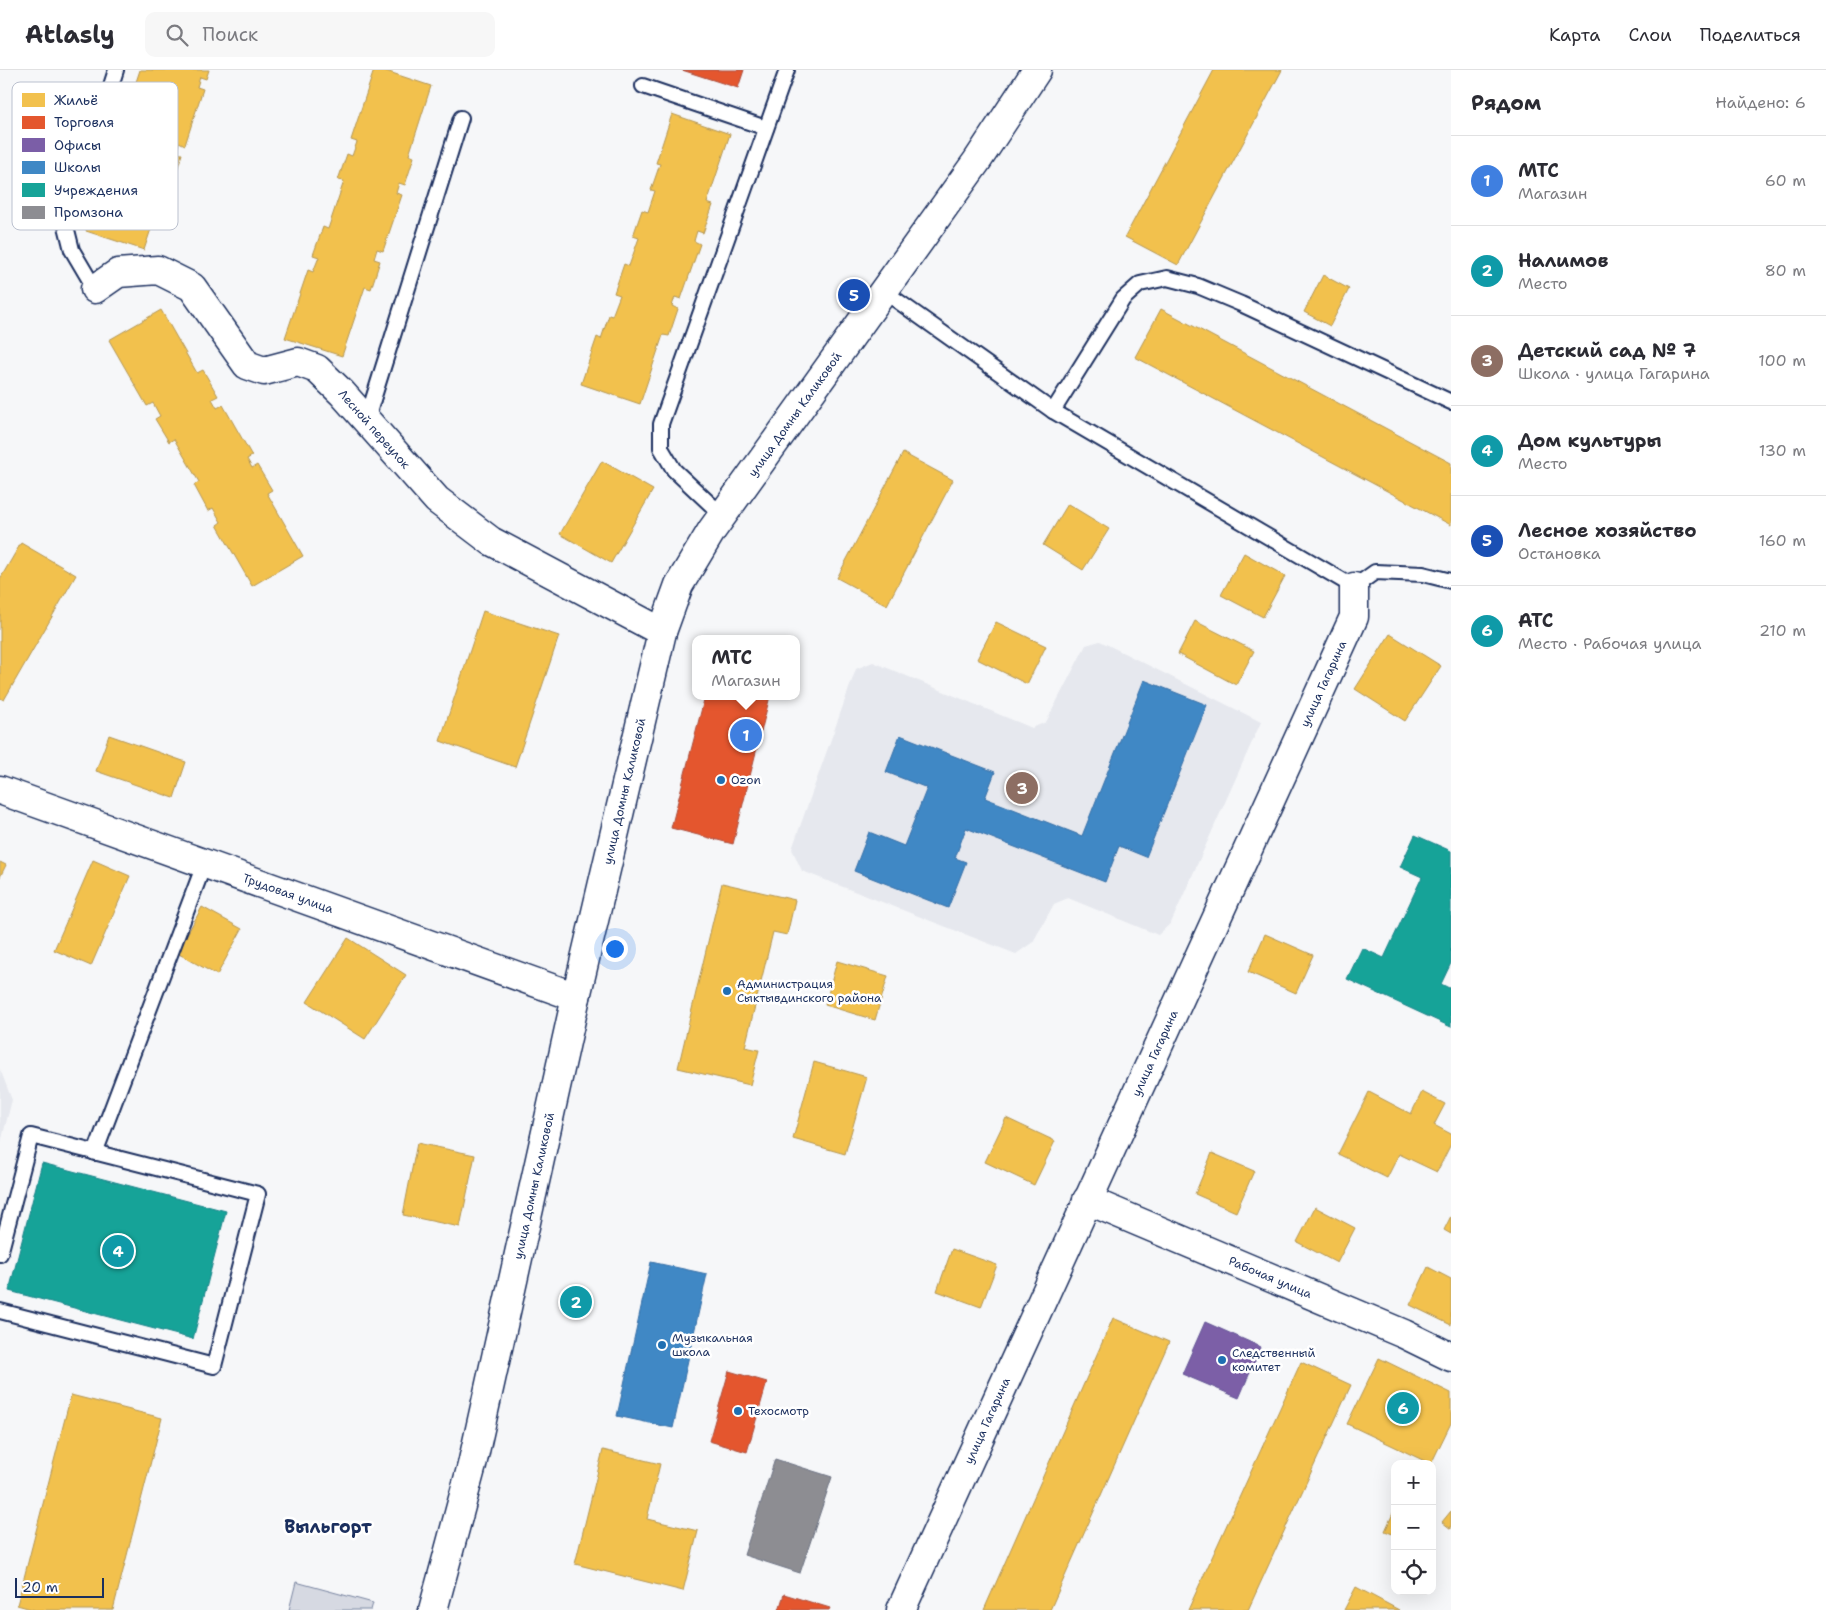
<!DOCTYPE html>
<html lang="ru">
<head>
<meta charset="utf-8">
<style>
  body { margin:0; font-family:"Shantell Sans",sans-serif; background:#f7f7f7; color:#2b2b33 }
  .controls { position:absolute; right:15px; bottom:15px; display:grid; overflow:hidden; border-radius:10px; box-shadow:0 5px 20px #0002 }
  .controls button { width:45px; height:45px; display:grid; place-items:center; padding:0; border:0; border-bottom:1px solid #e1e1e2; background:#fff; color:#2b2b33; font:25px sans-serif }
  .scale { position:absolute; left:15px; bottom:12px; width:89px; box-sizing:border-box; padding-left:5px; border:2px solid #1b2f5e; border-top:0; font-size:14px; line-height:18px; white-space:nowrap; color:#1b2f5e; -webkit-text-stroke:4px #fff; paint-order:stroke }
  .you { position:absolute; left:614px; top:878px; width:18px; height:18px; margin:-12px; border:4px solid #fff; border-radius:50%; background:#1a73e8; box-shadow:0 0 0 8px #1a73e833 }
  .badge { display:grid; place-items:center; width:32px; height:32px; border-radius:50%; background:#1f6fb2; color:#fff; font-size:16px; font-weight:700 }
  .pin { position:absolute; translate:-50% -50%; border:2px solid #fff; box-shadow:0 1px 5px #0006 }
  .popup { position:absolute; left:692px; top:565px; width:108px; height:65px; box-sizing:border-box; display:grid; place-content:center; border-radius:10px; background:#fff; filter:drop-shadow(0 1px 4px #0005); font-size:16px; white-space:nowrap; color:#7c7c81 }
  .popup b { font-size:19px; color:#2b2b33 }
  .popup::after { content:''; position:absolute; left:50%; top:100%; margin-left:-10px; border:10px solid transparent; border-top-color:#fff }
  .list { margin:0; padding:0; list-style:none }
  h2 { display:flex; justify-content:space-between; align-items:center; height:65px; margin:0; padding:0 20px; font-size:21px }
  h2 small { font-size:16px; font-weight:400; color:#7c7c81 }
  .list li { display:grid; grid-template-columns:32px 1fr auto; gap:15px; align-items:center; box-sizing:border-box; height:90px; padding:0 20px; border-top:1px solid #e1e1e2 }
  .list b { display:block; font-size:19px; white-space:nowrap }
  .list p { margin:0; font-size:16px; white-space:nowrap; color:#7c7c81 }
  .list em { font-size:16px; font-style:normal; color:#7c7c81 }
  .icon { flex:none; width:28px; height:28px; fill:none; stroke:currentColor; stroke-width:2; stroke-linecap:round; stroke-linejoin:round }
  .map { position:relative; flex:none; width:1451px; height:1540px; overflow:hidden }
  header { display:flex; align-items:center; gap:30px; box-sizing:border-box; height:70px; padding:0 25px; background:#fff; border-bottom:1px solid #e1e1e2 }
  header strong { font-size:24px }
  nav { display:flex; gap:28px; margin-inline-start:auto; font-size:18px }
  .search { width:350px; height:45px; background:#f7f7f7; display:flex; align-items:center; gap:12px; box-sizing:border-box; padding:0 18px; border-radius:10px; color:#7c7c81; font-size:19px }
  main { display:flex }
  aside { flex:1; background:#fff }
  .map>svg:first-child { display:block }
  .built { fill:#e6e8ee }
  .green { fill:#d6d9e2; stroke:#7884a0 }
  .homes { fill:#f2c14e; stroke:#b29553 }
  .shops { fill:#e4572e; stroke:#a84b3c }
  .offices { fill:#7b5ea7; stroke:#5e5091 }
  .schools { fill:#3f88c5; stroke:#346da6 }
  .public { fill:#17a398; stroke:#188087 }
  .industry { fill:#8d8d92; stroke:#6b7182 }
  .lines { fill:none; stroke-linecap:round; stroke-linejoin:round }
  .lane-casing { stroke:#1b2f5e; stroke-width:18 }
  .street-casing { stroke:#1b2f5e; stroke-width:31 }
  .secondary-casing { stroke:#1b2f5e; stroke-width:31 }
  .lane { stroke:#fff; stroke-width:14 }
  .street { stroke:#fff; stroke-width:28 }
  .secondary { stroke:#fff; stroke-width:28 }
  .poi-dot { fill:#1f6fb2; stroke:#fff; stroke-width:2 }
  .labels { text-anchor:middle; stroke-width:5; stroke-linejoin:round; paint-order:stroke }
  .street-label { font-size:12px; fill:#1b2f5e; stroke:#fff }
  .poi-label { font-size:12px; fill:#1b2f5e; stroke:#fff; text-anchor:start }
  .district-label { font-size:18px; font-weight:bold; fill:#1b2f5e; stroke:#fff }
  .key { fill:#fff; stroke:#bbc1cf; stroke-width:1 }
  .key-label { font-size:14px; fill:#1b2f5e }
</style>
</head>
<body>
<header>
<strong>Atlasly</strong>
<div class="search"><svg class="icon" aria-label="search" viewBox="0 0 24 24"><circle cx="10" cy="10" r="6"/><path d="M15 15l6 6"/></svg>Поиск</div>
<nav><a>Карта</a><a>Слои</a><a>Поделиться</a></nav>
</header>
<main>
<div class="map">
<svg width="1451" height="1540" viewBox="0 0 1451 1540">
  <rect width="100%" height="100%" fill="#f6f7f9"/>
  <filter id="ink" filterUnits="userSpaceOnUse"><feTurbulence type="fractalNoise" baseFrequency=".02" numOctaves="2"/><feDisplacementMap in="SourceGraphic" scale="10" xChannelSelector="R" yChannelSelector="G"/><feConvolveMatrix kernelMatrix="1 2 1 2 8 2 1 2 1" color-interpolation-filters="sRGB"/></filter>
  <g filter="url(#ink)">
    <g class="built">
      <polygon points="1100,571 1261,652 1171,853 1158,865 1068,828 1054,834 1033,872 1016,884 802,801 792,779 856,599 873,592 1032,658 1046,652 1086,575"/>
      <polygon points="0,999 12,1030 0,1076"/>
    </g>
    <polygon class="green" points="296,1512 373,1533 371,1540 289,1540"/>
    <g class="homes">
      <polygon points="140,0 209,0 206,9 200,7 197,17 203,19 185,75 179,72 176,83 182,84 173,113 167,111 144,180 86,161 101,114 105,115 113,92 116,93 123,71 118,69 127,41 133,43 142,14 136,12"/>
      <polygon points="374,0 383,0 431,16 409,85 414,87 405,115 399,113 396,123 402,125 383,181 377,179 374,189 380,191 371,219 365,217 342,286 285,268 308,200 313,202 319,187 313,185 323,157 328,159 344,111 338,110 347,84 352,86 357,72 351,70"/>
      <polygon points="1214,0 1282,0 1178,195 1125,167"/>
      <polygon points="672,44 730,64 707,133 713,135 703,163 697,161 694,171 700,174 681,229 675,227 672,236 678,239 669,266 663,265 640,334 581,314 597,267 601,269 609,245 612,246 620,225 614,223 624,194 629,196 639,168 633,166 642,140 648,142 655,121 651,120 660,94 656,93"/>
      <polygon points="1323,205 1349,219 1330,256 1304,242"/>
      <polygon points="1161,239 1451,393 1451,455 1135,287"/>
      <polygon points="161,240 197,303 203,300 218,326 212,329 217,338 223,335 252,386 247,389 252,398 257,395 272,420 267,423 303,486 252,516 217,455 221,452 213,438 208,441 194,415 199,412 174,369 169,372 155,349 160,346 153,333 147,336 109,270"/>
      <polygon points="903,383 953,410 887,535 837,508"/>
      <polygon points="602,391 653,420 611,493 560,464"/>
      <polygon points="1068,434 1109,459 1083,500 1043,475"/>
      <polygon points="21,473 76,505 4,630 0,628 0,509"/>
      <polygon points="1244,483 1285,506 1263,547 1221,525"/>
      <polygon points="483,541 559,566 515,697 440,671"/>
      <polygon points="1195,551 1254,581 1236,615 1178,584"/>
      <polygon points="996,552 1046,576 1027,614 977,589"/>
      <polygon points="1390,564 1441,596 1405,651 1355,619"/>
      <polygon points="744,565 759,569 743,569"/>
      <polygon points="109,665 186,692 174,728 96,701"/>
      <polygon points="93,790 130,806 91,896 54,880"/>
      <polygon points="0,792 6,795 0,807"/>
      <polygon points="722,813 795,830 787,865 773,862 745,977 759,980 750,1015 678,998"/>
      <polygon points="202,837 242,859 217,905 177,883"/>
      <polygon points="1265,864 1313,885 1296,923 1248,902"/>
      <polygon points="348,868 406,905 365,969 307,932"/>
      <polygon points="837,891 888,906 875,950 825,935"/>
      <polygon points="814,992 867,1007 845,1084 793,1069"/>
      <polygon points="1369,1022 1411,1044 1422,1022 1445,1034 1434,1055 1451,1064 1451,1074 1437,1102 1399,1084 1387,1108 1338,1084"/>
      <polygon points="1006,1048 1055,1071 1034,1115 985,1092"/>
      <polygon points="417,1073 475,1085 460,1157 403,1145"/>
      <polygon points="1212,1083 1254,1101 1236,1142 1195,1124"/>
      <polygon points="1315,1137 1355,1158 1337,1193 1297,1172"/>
      <polygon points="1451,1146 1451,1164 1444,1160"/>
      <polygon points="952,1179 997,1195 981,1237 937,1221"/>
      <polygon points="1428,1197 1451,1209 1451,1255 1410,1235"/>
      <polygon points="1113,1248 1169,1272 1050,1540 984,1540"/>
      <polygon points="1379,1288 1451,1323 1451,1353 1431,1394 1347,1354"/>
      <polygon points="1301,1292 1351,1315 1248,1540 1188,1540"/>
      <polygon points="71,1325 162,1348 113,1540 35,1540 17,1535"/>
      <polygon points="603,1380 660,1394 647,1449 698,1461 683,1521 575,1494"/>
      <polygon points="1395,1439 1395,1465 1385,1461"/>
      <polygon points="1451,1441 1451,1459 1442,1452"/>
      <polygon points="1356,1517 1399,1540 1344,1540"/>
    </g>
    <g class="shops">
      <polygon points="682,0 744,0 738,18"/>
      <polygon points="705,626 770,626 733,774 671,758"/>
      <polygon points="729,1301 767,1312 747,1382 709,1371"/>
      <polygon points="784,1524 830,1538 829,1540 779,1540"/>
    </g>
    <polygon class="offices" points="1205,1252 1261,1277 1239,1328 1182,1304"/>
    <g class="schools">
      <polygon points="1144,610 1207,635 1146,787 1119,776 1105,812 966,758 955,788 966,792 948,838 854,801 869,762 904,776 927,718 886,702 900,665 995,702 985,728 1082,766"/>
      <polygon points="651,1192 707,1204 673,1358 617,1346"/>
    </g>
    <g class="public">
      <polygon points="1415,765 1451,781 1451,893 1441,914 1451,919 1451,957 1347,909 1362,878 1384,888 1422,807 1400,797"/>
      <polygon points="42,1093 226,1141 193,1269 9,1221"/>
    </g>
    <polygon class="industry" points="775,1389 832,1407 800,1503 744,1485"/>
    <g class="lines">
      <defs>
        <g id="lane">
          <polyline points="643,16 766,58"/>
          <polyline points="95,219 72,180 66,156 116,0"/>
          <polyline points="885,222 1053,341 1354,517 1375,502 1423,504 1451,511"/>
          <polyline points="1053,341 1123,229 1140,214 1167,208 1198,216 1241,234 1451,332"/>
          <polyline points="366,352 461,48"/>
          <polyline points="723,446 674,400 661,378 661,354 787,0"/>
          <polyline points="95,1083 205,792"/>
          <polyline points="0,1184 31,1066 258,1124 214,1296 0,1241"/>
        </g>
        <g id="street">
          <path id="s1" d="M95 219 118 203 158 200 192 217 247 295 264 301 298 292 317 299 342 323 437 430 491 471 662 562"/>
          <path id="s2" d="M0 720 576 927"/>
          <path id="s3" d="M1087 1130 1404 1264 1451 1287"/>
          <path id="s4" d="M901 1540 1354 547V517"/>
        </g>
        <g id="secondary">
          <path id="s5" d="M433 1540 472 1395 576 927 662 562 679 515 712 460 977 91 1037 0"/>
        </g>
      </defs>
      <use href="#lane" class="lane-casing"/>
      <use href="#street" class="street-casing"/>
      <use href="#secondary" class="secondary-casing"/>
      <use href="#lane" class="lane"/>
      <use href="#street" class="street"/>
      <use href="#secondary" class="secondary"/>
    </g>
  </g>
  <g class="poi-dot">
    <circle cx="721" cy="710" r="5"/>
    <circle cx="727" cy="921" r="5"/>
    <circle cx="662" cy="1275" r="5"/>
    <circle cx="1222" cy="1290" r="5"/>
    <circle cx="738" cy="1341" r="5"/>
  </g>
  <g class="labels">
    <g class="street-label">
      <text dy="4" stroke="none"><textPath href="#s5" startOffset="1261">улица Домны Каликовой</textPath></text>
      <text dy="4" stroke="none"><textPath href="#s1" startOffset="358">Лесной переулок</textPath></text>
      <text dy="4" stroke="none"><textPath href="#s4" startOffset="1018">улица Гагарина</textPath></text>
      <text dy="4" stroke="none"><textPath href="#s5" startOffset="841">улица Домны Каликовой</textPath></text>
      <text dy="4" stroke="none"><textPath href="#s2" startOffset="306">Трудовая улица</textPath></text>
      <text dy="4" stroke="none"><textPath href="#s4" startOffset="612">улица Гагарина</textPath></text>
      <text dy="4" stroke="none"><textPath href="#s5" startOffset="436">улица Домны Каликовой</textPath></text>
      <text dy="4" stroke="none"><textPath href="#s3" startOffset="199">Рабочая улица</textPath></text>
      <text dy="4" stroke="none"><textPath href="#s4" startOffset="208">улица Гагарина</textPath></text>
    </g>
    <g class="poi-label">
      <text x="731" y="714">Ozon</text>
      <text x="737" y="918">Администрация<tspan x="737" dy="14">Сыктывдинского района</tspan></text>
      <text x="672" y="1272">Музыкальная<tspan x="672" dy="14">школа</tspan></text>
      <text x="1232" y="1287">Следственный<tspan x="1232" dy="14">комитет</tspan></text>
      <text x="748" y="1345">Техосмотр</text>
    </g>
    <g class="district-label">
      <text x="328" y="1463">Выльгорт</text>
    </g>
  </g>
  <rect x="12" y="12" width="166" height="148" rx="8" class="key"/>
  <rect x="22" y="23" width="23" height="14" fill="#f2c14e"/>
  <rect x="22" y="46" width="23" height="13" fill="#e4572e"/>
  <rect x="22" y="68" width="23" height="14" fill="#7b5ea7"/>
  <rect x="22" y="91" width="23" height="13" fill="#3f88c5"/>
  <rect x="22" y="113" width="23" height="14" fill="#17a398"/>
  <rect x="22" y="136" width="23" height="13" fill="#8d8d92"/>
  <g class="key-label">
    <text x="54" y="35">Жильё</text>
    <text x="54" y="57">Торговля</text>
    <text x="54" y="80">Офисы</text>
    <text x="54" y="102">Школы</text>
    <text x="54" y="125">Учреждения</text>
    <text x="54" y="147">Промзона</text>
  </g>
</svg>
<div class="controls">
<button>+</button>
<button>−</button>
<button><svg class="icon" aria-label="locate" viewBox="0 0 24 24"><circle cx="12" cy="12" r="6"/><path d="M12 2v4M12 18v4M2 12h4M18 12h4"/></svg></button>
</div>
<div class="scale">20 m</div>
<div class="you"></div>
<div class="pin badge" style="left:746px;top:665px;background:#3f7fe0">1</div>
<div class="popup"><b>МТС</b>Магазин</div>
<div class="pin badge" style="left:576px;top:1232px;background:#0f9aa8">2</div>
<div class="pin badge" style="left:1022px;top:718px;background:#8d6e63">3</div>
<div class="pin badge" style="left:118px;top:1181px;background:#0f9aa8">4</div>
<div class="pin badge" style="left:854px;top:225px;background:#1a4fb4">5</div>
<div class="pin badge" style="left:1403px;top:1338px;background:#0f9aa8">6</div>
</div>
<aside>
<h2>Рядом<small>Найдено: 6</small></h2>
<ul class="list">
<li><span class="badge" style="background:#3f7fe0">1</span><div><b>МТС</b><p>Магазин</p></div><em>60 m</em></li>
<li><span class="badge" style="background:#0f9aa8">2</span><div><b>Налимов</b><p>Место</p></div><em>80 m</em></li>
<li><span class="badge" style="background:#8d6e63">3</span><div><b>Детский сад № 7</b><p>Школа · улица Гагарина</p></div><em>100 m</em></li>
<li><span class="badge" style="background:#0f9aa8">4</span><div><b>Дом культуры</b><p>Место</p></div><em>130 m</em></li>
<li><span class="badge" style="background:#1a4fb4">5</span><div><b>Лесное хозяйство</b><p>Остановка</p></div><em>160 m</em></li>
<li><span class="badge" style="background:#0f9aa8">6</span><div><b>АТС</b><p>Место · Рабочая улица</p></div><em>210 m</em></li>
</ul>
</aside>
</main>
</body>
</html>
